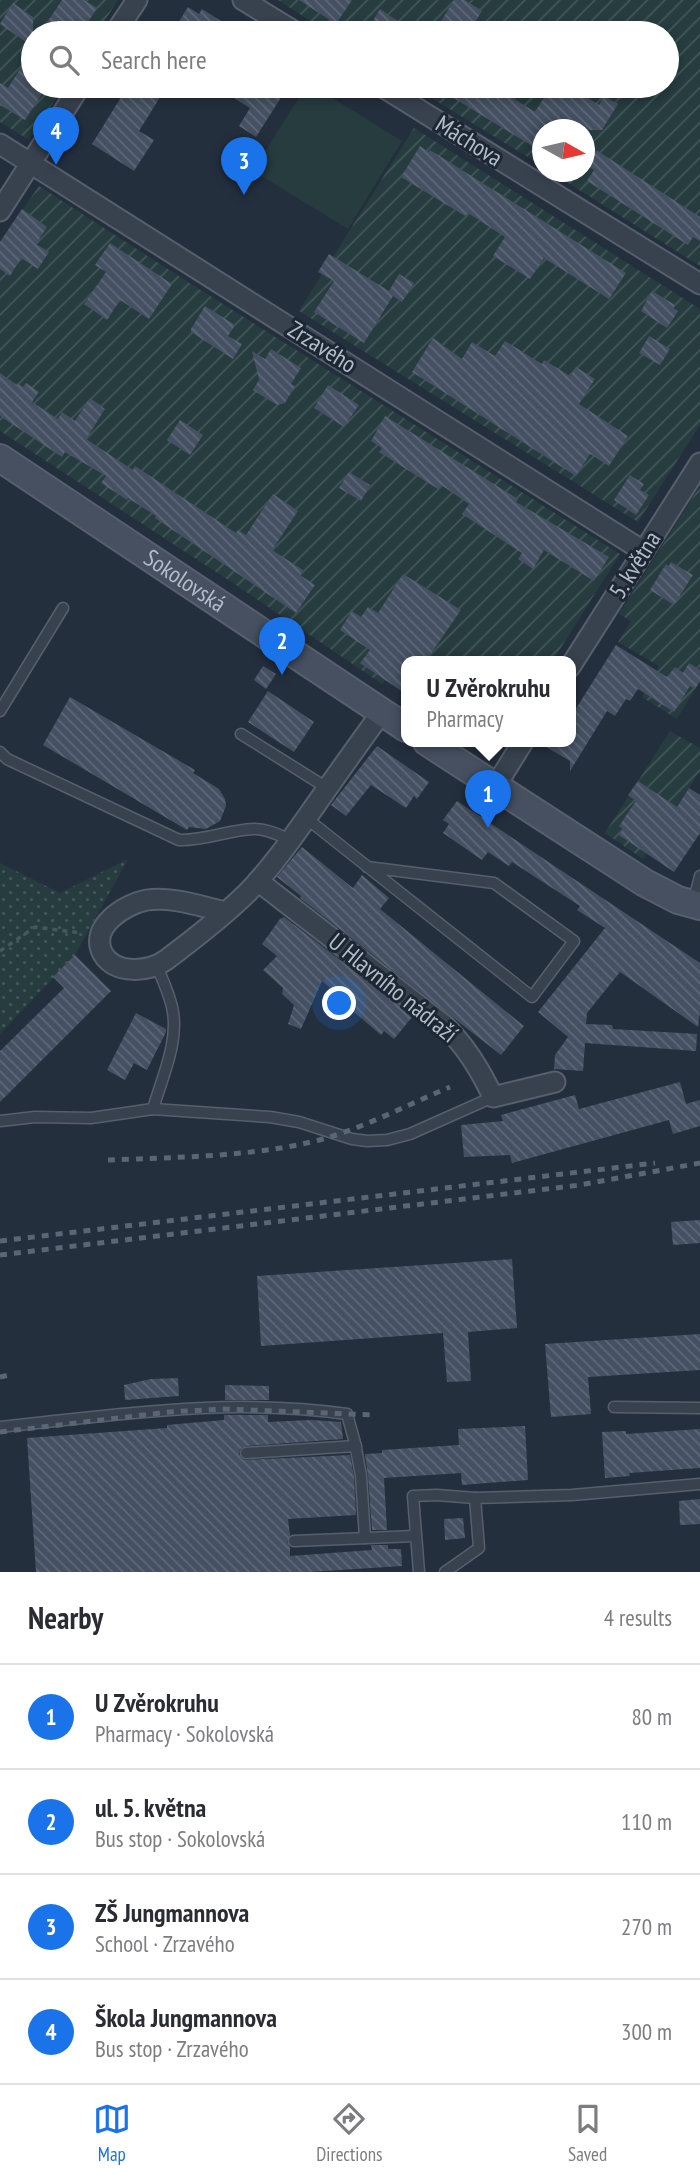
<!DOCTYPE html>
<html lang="en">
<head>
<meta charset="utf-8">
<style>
  body { margin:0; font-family:"PT Sans Narrow",sans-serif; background:#f7f7f7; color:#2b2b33 }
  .compass { position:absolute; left:532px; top:119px; width:63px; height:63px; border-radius:50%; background:#fff; box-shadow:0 4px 10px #0003; rotate:98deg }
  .you { position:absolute; left:340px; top:1004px; width:24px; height:24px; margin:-18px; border:5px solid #fff; border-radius:50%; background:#1a73e8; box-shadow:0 0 0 10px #1a73e833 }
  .badge { display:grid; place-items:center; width:46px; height:46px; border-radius:50%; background:#1a73e8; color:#fff; font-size:23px; font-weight:700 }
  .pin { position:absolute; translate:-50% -58px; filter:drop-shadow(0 2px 4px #0008) }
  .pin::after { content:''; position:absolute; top:37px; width:24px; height:21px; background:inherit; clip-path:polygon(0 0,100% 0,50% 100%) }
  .popup { position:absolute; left:401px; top:656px; width:175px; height:91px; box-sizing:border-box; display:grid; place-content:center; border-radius:14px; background:#fff; filter:drop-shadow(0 2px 5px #0005); font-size:23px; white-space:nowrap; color:#7c7c81 }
  .popup b { font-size:26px; color:#2b2b33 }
  .popup::after { content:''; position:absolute; left:50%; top:100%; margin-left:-14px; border:14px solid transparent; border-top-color:#fff }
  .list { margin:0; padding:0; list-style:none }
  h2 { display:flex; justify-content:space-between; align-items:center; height:91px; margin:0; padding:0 28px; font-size:30px }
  h2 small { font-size:23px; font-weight:400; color:#7c7c81 }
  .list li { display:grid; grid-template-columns:46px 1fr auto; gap:21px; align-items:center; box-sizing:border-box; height:105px; padding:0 28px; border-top:2px solid #e1e1e2 }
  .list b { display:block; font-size:26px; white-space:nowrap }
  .list p { margin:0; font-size:23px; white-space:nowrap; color:#7c7c81 }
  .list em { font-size:23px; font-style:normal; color:#7c7c81 }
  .icon { flex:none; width:38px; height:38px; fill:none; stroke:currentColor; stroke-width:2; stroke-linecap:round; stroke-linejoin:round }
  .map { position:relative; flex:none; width:700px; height:1572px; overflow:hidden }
  .search { position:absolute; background:#fff; box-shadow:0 4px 10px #0003; left:21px; right:21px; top:21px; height:77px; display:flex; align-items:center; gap:18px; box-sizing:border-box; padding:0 24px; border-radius:38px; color:#7c7c81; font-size:26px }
  .sheet { height:511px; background:#fff }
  nav { display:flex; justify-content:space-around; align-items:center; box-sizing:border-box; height:98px; border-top:2px solid #e1e1e2; background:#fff; font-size:19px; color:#7c7c81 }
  nav a { display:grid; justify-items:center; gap:4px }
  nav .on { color:#1a73e8 }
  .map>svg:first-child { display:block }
  .grass { fill:url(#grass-dots) }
  .garden { fill:url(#garden-furrows) }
  .pitch { fill:#263c3f }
  .building { fill:url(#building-back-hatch) }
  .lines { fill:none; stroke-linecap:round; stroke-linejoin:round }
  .lane-casing { stroke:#565f6c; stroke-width:13 }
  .street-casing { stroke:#565f6c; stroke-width:23 }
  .secondary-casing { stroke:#565f6c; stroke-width:30 }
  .path { stroke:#44595c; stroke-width:3.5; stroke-dasharray:5 5; stroke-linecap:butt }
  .lane { stroke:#38414e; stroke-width:10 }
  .street { stroke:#38414e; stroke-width:19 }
  .secondary { stroke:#465061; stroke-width:26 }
  .rail { stroke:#5a6575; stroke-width:5; stroke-dasharray:7 7; stroke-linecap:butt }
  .labels { text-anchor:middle; stroke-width:6; stroke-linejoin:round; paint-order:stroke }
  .street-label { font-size:24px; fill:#b4bcc9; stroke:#1d2633 }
</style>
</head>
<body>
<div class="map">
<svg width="700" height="1572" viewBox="0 0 700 1572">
  <defs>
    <pattern id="grass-dots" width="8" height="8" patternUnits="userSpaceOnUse" patternTransform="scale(1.75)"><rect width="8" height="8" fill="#263c3f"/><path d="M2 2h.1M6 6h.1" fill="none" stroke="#435659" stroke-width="1.8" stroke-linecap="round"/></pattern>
    <pattern id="garden-furrows" width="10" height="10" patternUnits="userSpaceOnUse" patternTransform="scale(1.75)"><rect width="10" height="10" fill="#263c3f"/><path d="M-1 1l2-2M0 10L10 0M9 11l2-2" fill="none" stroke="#435659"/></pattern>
    <pattern id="building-back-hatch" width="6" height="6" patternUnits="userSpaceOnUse" patternTransform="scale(1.75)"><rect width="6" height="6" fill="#455162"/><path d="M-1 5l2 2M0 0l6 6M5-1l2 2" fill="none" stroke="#5d6877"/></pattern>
  </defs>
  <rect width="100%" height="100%" fill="#242f3e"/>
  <polygon class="grass" points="128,859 75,955 0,1034 0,863 60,893"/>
  <g class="garden">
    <polygon points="0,0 118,0 97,33 33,33 33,86 64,86 29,140 0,122"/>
    <polygon points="278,0 700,0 700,266 551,172 584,172 584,130 542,130 542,166 412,86 667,86 667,33 329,33"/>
    <polygon points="414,128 700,309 700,425 638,522 299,311"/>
    <polygon points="39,186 188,282 620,554 552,662 406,662 406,694 385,680 382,684 236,585 0,431 0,242"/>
    <polygon points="700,486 700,681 677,719 642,697 659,666 618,642 631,621 619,614"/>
    <polygon points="670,731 700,748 700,771 643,859 605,833"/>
  </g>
  <polygon class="pitch" points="306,86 313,86 402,141 348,229 253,171"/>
  <g class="building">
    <polygon points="62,0 84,0 97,8 81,33 67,33 48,21"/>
    <polygon points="299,0 352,0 336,24"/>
    <polygon points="454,0 465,0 482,11 468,33 434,33"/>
    <polygon points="13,3 33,17 33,47 0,24"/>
    <polygon points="188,7 199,14 202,9 240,33 172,33"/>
    <polygon points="380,9 416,33 366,33"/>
    <polygon points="33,49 33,86 47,86 25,120 0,105 0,83 8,88"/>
    <polygon points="128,86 167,86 139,131 154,140 134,171 92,144"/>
    <polygon points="215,86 261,86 280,97 280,99 256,137 239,126 250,108"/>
    <polygon points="434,86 505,86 501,91 535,112 551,86 569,86 599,105 604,96 618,104 602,130 542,130 542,152"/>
    <polygon points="420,146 429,152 430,150 626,273 609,299 544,258 530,279 493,256 505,237 468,213 465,216 401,177"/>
    <polygon points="596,150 700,217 700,241 693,237 688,245 587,181 594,170 587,165"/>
    <polygon points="22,209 47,227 36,244 49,252 38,269 21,258 10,276 0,269 0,242"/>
    <polygon points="110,243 172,284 149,319 120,300 107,320 84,304 106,272 95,265"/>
    <polygon points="329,254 389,291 399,274 414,283 402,302 393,296 364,343 314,312 334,281 318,272"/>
    <polygon points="652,291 675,305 673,308 678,311 667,328 641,311"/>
    <polygon points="205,306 235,325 228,336 242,344 233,359 191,332 191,329"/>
    <polygon points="649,336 670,349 660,365 639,353"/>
    <polygon points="433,338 462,359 472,342 495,356 505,341 542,364 544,360 570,376 576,367 595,379 579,404 628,436 609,466 590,454 576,476 412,372"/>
    <polygon points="271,349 301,368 291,384 295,386 285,403 277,405 253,390 259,380 252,351 265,359"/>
    <polygon points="0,373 17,385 18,383 23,387 26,383 39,392 32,402 58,419 62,412 75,421 90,398 105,409 86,439 133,470 135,466 236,533 238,530 246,535 273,494 298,511 272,550 303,570 300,575 315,585 296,613 155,518 156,516 128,498 127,500 101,483 106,476 65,452 62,457 0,416"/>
    <polygon points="328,385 359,405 344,427 314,408"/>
    <polygon points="385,416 518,499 516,502 609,557 594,581 544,550 533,569 518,559 522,553 462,514 469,504 441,485 438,489 379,452 382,448 371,441"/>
    <polygon points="180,420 203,435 190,455 167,440"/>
    <polygon points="349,472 370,485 361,501 339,488"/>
    <polygon points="630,475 644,484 640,490 649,495 636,515 614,500"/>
    <polygon points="671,562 693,575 674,605 650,590 666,564 669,566"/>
    <polygon points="403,574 461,610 425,662 406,662 406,694 360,663 370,650 340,630 352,611 361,617 368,607 378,613"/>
    <polygon points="616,645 667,677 675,667 683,673 689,663 700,670 700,681 695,689 690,686 674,712 638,689 630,701 626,699 615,716 607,711 570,771 570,761 538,742 570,742 570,718"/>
    <polygon points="263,666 276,674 266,689 254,680"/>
    <polygon points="268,691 314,722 294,752 248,722"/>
    <polygon points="70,697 195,770 193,773 219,789 225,799 226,806 220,821 206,829 189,827 187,830 43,745"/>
    <polygon points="377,746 429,782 417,799 414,796 406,808 371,785 346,816 331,805"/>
    <polygon points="638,781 677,807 689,788 700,795 700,833 674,872 619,835 623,829 619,826 636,801 628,795"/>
    <polygon points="457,801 700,963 700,1011 698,1027 620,972 587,1013 586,1024 612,1025 613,1029 697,1034 696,1051 585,1043 583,1071 554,1069 555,1055 568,1037 538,1012 605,928 577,910 580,906 512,862 509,866 488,852 482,860 443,833 449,824 443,820"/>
    <polygon points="302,847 353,888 362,875 389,898 380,909 524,1026 501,1055 300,898 301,896 277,877"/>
    <polygon points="284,917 413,1016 394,1039 384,1031 381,1035 354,1012 356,1009 322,981 301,1029 288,1024 294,1005 282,994 283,988 263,970 277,956 262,944 280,919"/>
    <polygon points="75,955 111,991 0,1102 0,1051 64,988 53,977"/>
    <polygon points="136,1013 166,1029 166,1032 147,1070 134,1063 125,1080 107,1070"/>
    <polygon points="680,1082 686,1104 700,1100 700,1126 673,1134 669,1120 512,1163 510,1155 464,1157 461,1125 503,1121 501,1115 575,1095 579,1109"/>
    <polygon points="700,1220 700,1243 673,1245 671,1222"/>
    <polygon points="512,1259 517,1328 468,1332 471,1381 447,1382 443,1333 261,1346 257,1276"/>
    <polygon points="700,1334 700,1370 588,1377 591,1414 551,1417 545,1344"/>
    <polygon points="178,1378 179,1396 125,1400 124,1385 151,1379"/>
    <polygon points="225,1385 269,1386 269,1400 225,1400"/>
    <polygon points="224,1415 268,1415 268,1422 311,1420 341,1422 343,1439 246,1446 240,1449 239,1454 242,1459 246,1460 350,1455 354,1477 356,1515 288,1519 290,1535 287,1542 290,1547 290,1556 372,1550 371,1545 388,1545 388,1549 401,1549 402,1566 309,1572 36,1572 27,1438 167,1428 167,1425 224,1420"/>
    <polygon points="525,1426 528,1480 462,1485 461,1473 384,1478 387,1530 372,1530 368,1476 365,1454 382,1453 382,1450 459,1445 458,1429"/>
    <polygon points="700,1429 700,1468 629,1473 630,1476 605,1478 602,1432 626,1431 626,1434"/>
    <polygon points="700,1499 700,1524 680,1525 679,1501"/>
    <polygon points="463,1518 465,1538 445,1540 444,1519"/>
  </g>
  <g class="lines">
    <defs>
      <g id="lane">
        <polyline points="0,711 63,608"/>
        <polyline points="241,734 327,788"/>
        <path d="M0 752 7 759 179 840C205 841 228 830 253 829 265 828 279 835 291 840"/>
        <polyline points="306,818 532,997 574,941 494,883 367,867"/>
        <polyline points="693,904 700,876"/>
        <path d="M153 1109C162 1077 180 1040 172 1007 169 993 162 979 157 966"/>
        <polyline points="0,1121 35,1117 91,1118 153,1109 270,1117 299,1122 352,1139 367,1141 387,1140 410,1134 493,1097"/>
        <polyline points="614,1407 700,1408"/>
        <path d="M0 1427C115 1415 231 1397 347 1414L355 1443 361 1476 365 1538"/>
        <polyline points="246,1453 356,1446"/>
        <polyline points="294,1541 415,1536"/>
        <polyline points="419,1572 413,1496 437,1495 475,1498"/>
        <polyline points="445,1572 479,1548 475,1498 572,1495 700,1484"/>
      </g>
      <g id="street">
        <polyline points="243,0 297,33"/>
        <polyline points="115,33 137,0"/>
        <polyline points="381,86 700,284"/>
        <polyline points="0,144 643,551"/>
        <polyline points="0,211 80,86"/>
        <polyline points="570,667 700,463"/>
        <polyline points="495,787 523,742"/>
        <path d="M258 881 444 1025C466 1046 480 1069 493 1097L555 1082"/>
        <path d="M226 912C202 907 172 896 147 900 125 904 88 927 103 954 115 975 149 972 166 960 194 939 223 917 248 892 274 865 295 834 317 803 338 773 360 742 382 712"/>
      </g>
      <g id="secondary">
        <path id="s1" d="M0 458 406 728"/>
        <polyline points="427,742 645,883 678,900 700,906"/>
      </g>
    </defs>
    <use href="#lane" class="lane-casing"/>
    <use href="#street" class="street-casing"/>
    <use href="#secondary" class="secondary-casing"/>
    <polyline class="path" points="0,951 35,927 81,933"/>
    <use href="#lane" class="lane"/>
    <use href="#street" class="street"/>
    <use href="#secondary" class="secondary"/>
    <g class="rail">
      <path d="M108 1160C179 1157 269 1157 336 1135 375 1122 412 1103 450 1087"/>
      <polyline points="0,1241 655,1163"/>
      <polyline points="0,1255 580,1185 700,1163"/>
      <polyline points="0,1377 9,1375"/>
      <polyline points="0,1432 169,1412 224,1409 376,1415"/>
    </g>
  </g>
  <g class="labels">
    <g class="street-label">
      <text transform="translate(469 141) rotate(32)" y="8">Máchova</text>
      <text transform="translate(322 347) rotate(32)" y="8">Zrzavého</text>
      <text transform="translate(635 565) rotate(-58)" y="8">5. května</text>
      <text dy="8" stroke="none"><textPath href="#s1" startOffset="222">Sokolovská</textPath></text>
      <text transform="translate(393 988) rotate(39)" y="8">U Hlavního nádraží</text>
    </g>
  </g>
</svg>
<svg class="compass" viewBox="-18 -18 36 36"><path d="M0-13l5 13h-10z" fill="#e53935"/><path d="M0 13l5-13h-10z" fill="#7c7c81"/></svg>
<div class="you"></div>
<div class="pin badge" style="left:488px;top:828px">1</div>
<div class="popup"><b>U Zvěrokruhu</b>Pharmacy</div>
<div class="pin badge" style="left:282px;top:675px">2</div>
<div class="pin badge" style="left:244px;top:195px">3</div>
<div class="pin badge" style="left:56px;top:165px">4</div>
<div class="search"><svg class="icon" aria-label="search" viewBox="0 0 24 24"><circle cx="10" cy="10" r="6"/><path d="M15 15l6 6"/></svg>Search here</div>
</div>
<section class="sheet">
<h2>Nearby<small>4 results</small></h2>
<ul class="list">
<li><span class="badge">1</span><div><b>U Zvěrokruhu</b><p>Pharmacy · Sokolovská</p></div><em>80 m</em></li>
<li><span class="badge">2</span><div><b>ul. 5. května</b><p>Bus stop · Sokolovská</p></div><em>110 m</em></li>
<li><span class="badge">3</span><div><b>ZŠ Jungmannova</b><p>School · Zrzavého</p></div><em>270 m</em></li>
<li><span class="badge">4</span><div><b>Škola Jungmannova</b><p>Bus stop · Zrzavého</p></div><em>300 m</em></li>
</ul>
</section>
<nav>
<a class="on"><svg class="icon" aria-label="map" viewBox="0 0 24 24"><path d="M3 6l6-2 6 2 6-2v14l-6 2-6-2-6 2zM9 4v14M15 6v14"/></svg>Map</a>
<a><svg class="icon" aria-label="directions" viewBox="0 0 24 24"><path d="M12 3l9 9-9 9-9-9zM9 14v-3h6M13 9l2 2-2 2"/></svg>Directions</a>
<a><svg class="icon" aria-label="saved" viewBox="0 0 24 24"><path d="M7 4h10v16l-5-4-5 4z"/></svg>Saved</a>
</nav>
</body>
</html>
